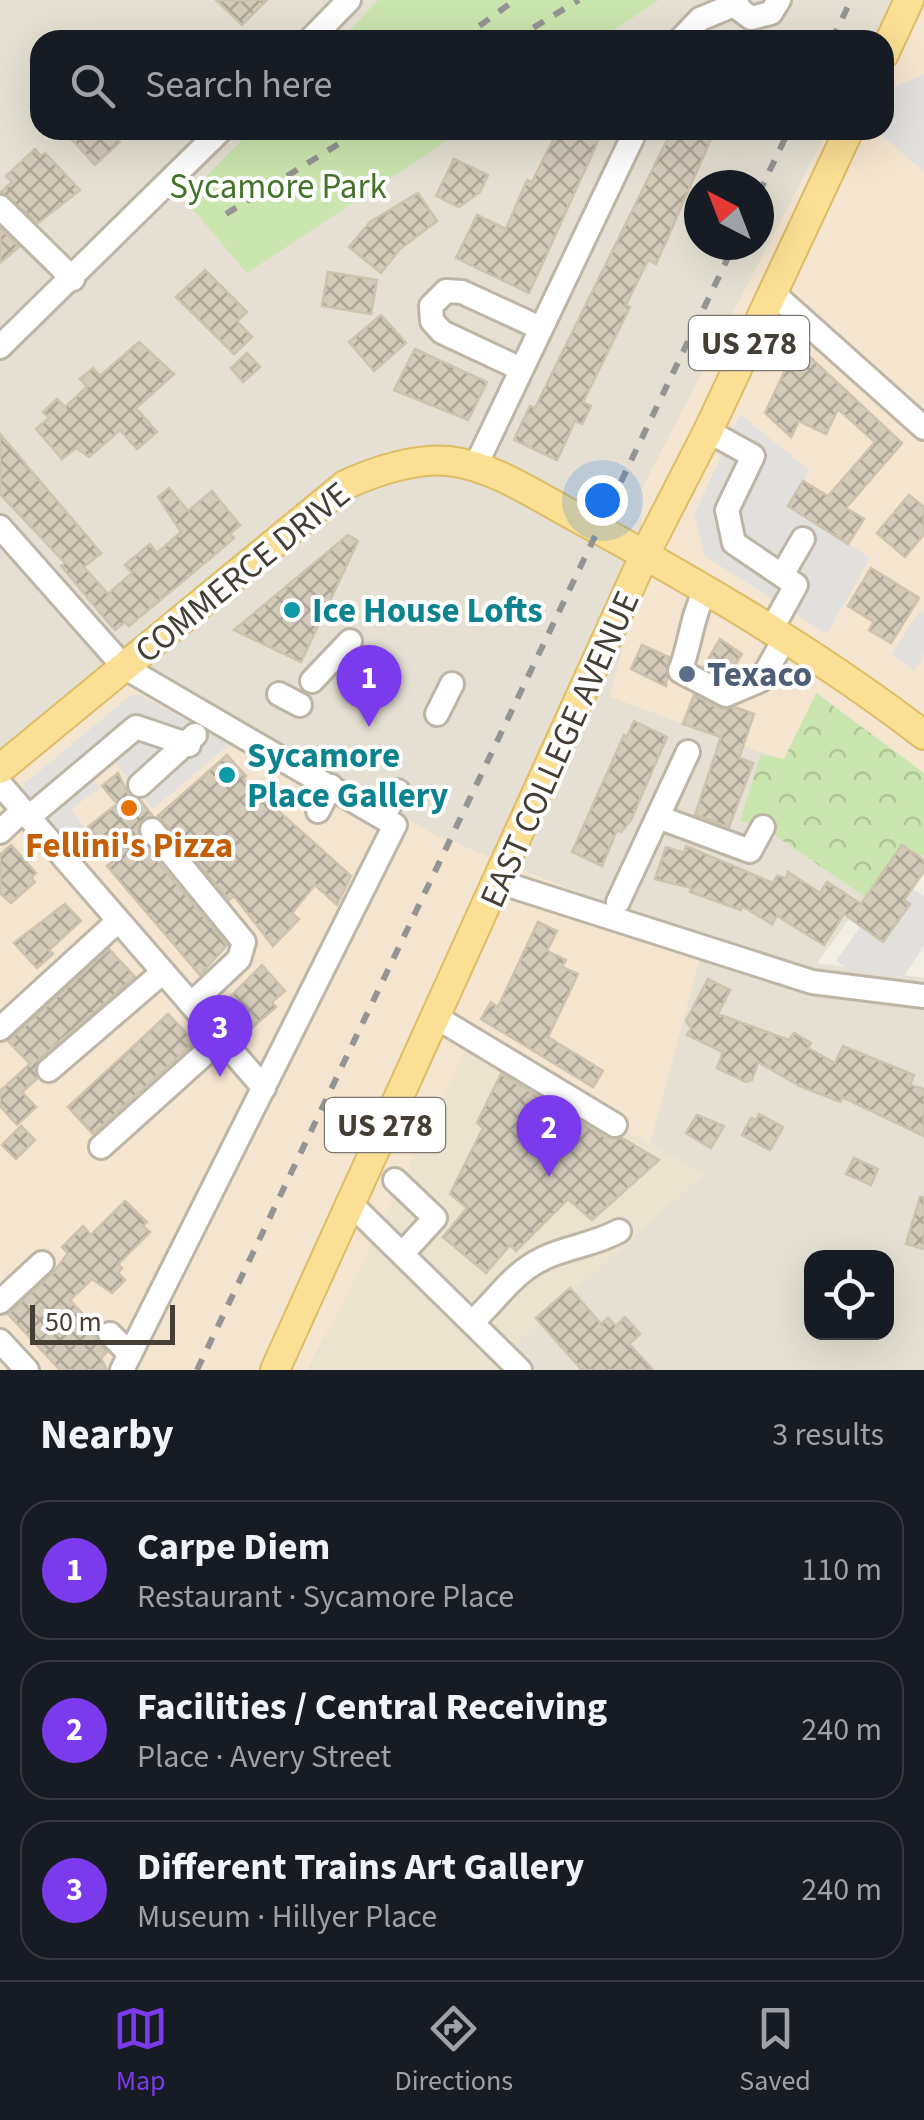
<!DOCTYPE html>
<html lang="en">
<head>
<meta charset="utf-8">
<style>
  body { margin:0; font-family:"Source Sans 3",sans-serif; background:#242831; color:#f1f3f6 }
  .controls { position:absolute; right:30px; bottom:30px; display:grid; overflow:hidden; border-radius:20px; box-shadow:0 10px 40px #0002 }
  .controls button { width:90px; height:90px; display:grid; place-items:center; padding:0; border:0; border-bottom:2px solid #363941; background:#171b24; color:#f1f3f6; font:50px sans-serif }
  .compass { position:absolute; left:684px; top:170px; width:90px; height:90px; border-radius:50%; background:#171b24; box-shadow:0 10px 40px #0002; rotate:318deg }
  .scale { position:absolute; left:30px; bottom:25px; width:145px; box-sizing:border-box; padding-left:10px; border:5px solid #443e34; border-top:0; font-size:28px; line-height:35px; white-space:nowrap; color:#443e34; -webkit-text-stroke:8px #fff; paint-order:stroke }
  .you { position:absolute; left:602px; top:500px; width:35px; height:35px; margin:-25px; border:8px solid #fff; border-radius:50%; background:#1a73e8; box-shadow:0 0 0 15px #1a73e833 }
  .badge { display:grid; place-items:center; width:65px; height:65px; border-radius:50%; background:#7c3aed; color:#fff; font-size:32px; font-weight:700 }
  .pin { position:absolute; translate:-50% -82px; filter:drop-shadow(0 2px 5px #0008) }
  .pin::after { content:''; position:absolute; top:52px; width:35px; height:30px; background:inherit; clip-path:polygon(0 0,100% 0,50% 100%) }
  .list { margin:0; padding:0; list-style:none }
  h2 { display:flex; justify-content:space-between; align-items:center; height:130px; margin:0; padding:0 40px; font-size:42px }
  h2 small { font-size:32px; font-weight:400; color:#9ea1a6 }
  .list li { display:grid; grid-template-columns:65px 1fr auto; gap:30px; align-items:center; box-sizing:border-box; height:140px; margin:0 20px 20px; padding:0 20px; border:2px solid #363941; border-radius:30px }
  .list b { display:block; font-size:38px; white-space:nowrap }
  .list p { margin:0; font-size:32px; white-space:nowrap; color:#9ea1a6 }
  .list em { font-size:32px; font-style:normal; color:#9ea1a6 }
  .icon { flex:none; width:55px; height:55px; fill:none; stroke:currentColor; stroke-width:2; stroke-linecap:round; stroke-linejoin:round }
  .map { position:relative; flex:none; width:924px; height:1370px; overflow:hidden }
  .search { position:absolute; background:#171b24; box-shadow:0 10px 40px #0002; left:30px; right:30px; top:30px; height:110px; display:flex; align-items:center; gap:25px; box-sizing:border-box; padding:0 35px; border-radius:30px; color:#9ea1a6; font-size:38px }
  .sheet { height:610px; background:#171b24 }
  nav { display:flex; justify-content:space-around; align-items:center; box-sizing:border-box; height:140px; border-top:2px solid #363941; background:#171b24; font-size:28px; color:#9ea1a6 }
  nav a { display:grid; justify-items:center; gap:5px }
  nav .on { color:#7c3aed }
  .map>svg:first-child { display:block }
  .residential { fill:#e5e0d3; fill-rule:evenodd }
  .commercial { fill:#f4e5d0 }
  .education { fill:#ebe3cf }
  .forest { fill:url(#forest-crowns) }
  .green { fill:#cbe5ae }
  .parking { fill:#e2e0dd }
  .building { fill:url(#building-cross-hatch); stroke:#cdc2ae; stroke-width:2.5 }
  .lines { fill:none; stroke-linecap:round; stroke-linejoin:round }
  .minor-casing { stroke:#bdb6a7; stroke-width:28 }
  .major-casing { stroke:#dfbd65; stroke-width:32 }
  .minor { stroke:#fff; stroke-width:22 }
  .major { stroke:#fbdf94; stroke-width:28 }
  .rail { stroke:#949494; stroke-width:6; stroke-dasharray:12 12; stroke-linecap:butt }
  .culture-dot { fill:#0f9aa8; stroke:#fff; stroke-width:4 }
  .service-dot { fill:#5c6f8a; stroke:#fff; stroke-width:4 }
  .food-dot { fill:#e8710a; stroke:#fff; stroke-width:4 }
  .labels { text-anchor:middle; stroke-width:8; stroke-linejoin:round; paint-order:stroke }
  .shield { fill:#fff; stroke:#7c7871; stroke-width:2.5 }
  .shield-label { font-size:32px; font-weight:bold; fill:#443e34 }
  .park-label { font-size:35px; fill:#44732a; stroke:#fff }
  .street-label { font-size:35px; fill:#443e34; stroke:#fff }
  .culture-label { font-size:35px; font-weight:bold; fill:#0d838f; stroke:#fff; text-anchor:start }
  .service-label { font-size:35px; font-weight:bold; fill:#4e5e75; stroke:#fff; text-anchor:start }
  .food-label { font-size:35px; font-weight:bold; fill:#c56008; stroke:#fff }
</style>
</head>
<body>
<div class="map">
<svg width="924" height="1370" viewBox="0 0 924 1370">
  <defs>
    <pattern id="forest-crowns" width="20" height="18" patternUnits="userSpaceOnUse" patternTransform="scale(2.5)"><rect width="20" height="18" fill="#cbe5ae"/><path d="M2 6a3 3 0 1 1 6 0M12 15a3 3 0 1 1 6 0" fill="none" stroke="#b0c696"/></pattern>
    <pattern id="building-cross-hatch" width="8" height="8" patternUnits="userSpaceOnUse" patternTransform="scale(2.5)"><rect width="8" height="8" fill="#d3caba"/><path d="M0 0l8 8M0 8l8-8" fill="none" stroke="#ada598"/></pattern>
  </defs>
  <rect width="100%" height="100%" fill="#f2eee4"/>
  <path class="residential" d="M0 0H893L875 40H40V130H828L640 493 645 554 924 773V860L903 845 817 963 924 978V1370H0ZM699 185H759V245H699ZM812 1258H886V1332H812Z"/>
  <g class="commercial">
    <polygon points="893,0 924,0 924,773 817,693 783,760 610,697 645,554 640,493 828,130 884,130 884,40 875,40"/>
    <polygon points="124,667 165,681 433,834 704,943 650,1144 469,1044 379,1238 307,1370 0,1370 0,769"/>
  </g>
  <polygon class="education" points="469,1043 704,1174 509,1350 526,1370 310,1370"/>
  <polygon class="forest" points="816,693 924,773 924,854 920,857 902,845 865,897 763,827 740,821 761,754 784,759"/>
  <g class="green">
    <polygon points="378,0 659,0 599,40 341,40"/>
    <polygon points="252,130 463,130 247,273 184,199"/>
  </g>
  <g class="parking">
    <polygon points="924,74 924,172 876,130 884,130 884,105 891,89"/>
    <polygon points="740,414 809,470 804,481 863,519 848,543 870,558 827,634 705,556 694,515"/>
    <polygon points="920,610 924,613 924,654 914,671 892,654"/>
    <polygon points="131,695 140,695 230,744 153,809 115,762 94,781 100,788 71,809 93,839 78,851 23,793 23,785"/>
    <polygon points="912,888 924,896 924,946 903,978 849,970 836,961 861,926 884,941 910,905 904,900"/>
  </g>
  <g class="building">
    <polygon points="216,0 267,0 242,25"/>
    <polygon points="63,130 109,130 120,142 95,165"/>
    <polygon points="558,130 603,130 529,293 456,258 477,215 506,229 527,180 532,182"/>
    <polygon points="672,130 715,130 656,264 648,260 626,305 630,307 583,402 591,406 582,424 575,421 557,460 514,440 530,406 535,408"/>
    <polygon points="35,149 41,156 45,153 80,190 38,223 1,192 12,182 6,176"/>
    <polygon points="454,159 488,175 480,192 459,207 436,196"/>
    <polygon points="418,193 437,221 400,249 381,273 349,247 370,222"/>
    <polygon points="0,228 19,247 0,263"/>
    <polygon points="205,270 247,312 237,321 252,337 234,354 176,297"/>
    <polygon points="328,272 377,280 371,314 322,306"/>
    <polygon points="381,315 406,343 374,371 349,342"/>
    <polygon points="139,342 174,374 136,408 157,432 137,449 120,430 89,457 76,448 62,459 36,429 49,418 43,412 57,399 65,407 87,387 80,379 93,368 100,376"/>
    <polygon points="797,345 902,443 846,508 864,519 848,544 788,506 803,481 828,496 875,442 838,409 826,434 799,421 791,437 765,413"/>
    <polygon points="415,349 487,382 468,420 394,390"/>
    <polygon points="247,353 260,367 243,382 231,368"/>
    <polygon points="0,434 101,553 84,567 108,594 132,573 125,565 150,544 157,553 181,532 158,497 169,488 188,511 212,491 240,525 230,534 234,538 219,551 129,626 125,622 115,630 61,566 65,563 0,494"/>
    <polygon points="909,495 924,507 924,534 905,557 877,533"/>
    <polygon points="348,535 358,541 301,662 234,630"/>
    <polygon points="871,568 919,598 891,643 869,630 874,622 848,606"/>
    <polygon points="720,639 742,654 726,678 704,666"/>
    <polygon points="642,645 669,657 666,686 631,669"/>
    <polygon points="694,695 720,709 735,707 754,714 739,758 753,763 729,827 695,815 721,737 683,724"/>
    <polygon points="634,721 667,737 631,820 621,832 617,830 602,866 572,852 624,735 627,737"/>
    <polygon points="227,755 246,776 243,779 351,876 337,905 315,885 292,913 299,919 273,946 234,896 229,900 158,816"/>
    <polygon points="118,773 128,794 140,800 152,815 138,824 140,840 227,945 200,975 107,866 115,860 88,827 117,804 102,786"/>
    <polygon points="11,845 36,873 31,878 35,882 11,903 0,893 0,855"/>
    <polygon points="902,845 924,860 924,871 904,900 910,904 883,942 844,914 824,945 777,916 772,924 742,906 741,910 690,892 691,888 655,879 666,847 684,853 686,846 773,883 777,876 786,878 788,872 820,893 827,882 861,904"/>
    <polygon points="65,904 81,921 49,950 53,954 37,968 14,943"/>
    <polygon points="538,922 557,931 547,951 566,960 562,967 578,974 548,1037 603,1071 593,1087 481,1019 491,1002 498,1007"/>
    <polygon points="109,949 135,977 39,1059 37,1079 22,1092 36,1107 17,1125 0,1106 0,1091 30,1064 8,1041"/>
    <polygon points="262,965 285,991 272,1002 276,1007 246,1033 222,1005"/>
    <polygon points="708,979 730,990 718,1014 789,1040 794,1033 811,1043 808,1048 835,1063 843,1046 914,1075 910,1085 924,1089 924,1136 842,1097 840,1102 800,1086 758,1062 752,1080 746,1082 717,1068 723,1052 687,1035 691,1028 686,1021"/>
    <polygon points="168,1014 195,1042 93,1134 68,1107"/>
    <polygon points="501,1074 607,1138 622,1138 659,1160 592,1220 568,1199 516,1251 510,1245 486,1273 443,1237 467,1208 450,1194 483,1128 477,1123"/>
    <polygon points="759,1114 783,1127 770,1150 742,1135 751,1118 756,1120"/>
    <polygon points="697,1115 724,1126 711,1148 686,1133"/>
    <polygon points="21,1126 35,1140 16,1159 2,1145"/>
    <polygon points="854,1158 878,1169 871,1185 846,1174"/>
    <polygon points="920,1197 924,1197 924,1249 906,1244"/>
    <polygon points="125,1201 147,1222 143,1226 150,1232 118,1264 122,1268 118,1273 125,1280 112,1293 92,1279 70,1300 96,1328 96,1339 107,1352 101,1358 107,1370 60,1370 8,1314 53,1273 68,1253 62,1247 83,1226 91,1235"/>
    <polygon points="570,1288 601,1324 608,1318 616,1326 625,1317 640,1334 629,1344 653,1370 582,1370 536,1318"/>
  </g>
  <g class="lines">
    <defs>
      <g id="minor">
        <polyline points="736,0 739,9 751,18 771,13 779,0"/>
        <polyline points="310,40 349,0"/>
        <polyline points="680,40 700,19 736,4"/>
        <polyline points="0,207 73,279"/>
        <polyline points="773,293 924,428"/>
        <polyline points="0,347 221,130"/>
        <polyline points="521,369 442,332 432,321 431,306 446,291 462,292 540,328"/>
        <polyline points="708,431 753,456 727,510 734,543 796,585 770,632"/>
        <polyline points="475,467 636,130"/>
        <polyline points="0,527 124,667 395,825 122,1370"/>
        <polyline points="782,575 803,539"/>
        <path d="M705 591C691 618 691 643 680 671L726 695 761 680 784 640"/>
        <polyline points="312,681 350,641"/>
        <polyline points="279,694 300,705"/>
        <polyline points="437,714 452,684"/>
        <polyline points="0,784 264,1088"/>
        <polyline points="140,785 195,735"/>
        <polyline points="318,811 331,786"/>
        <polyline points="384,815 398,791"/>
        <polyline points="29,817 136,727 189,745"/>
        <polyline points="658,817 750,851 763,827"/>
        <polyline points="152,830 244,942 239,959 191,1004"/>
        <polyline points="0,832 23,810"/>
        <polyline points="499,882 812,982 924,996"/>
        <polyline points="618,902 688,752"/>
        <polyline points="436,1017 615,1125"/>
        <polyline points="0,1029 118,921"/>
        <polyline points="49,1070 163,972"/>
        <polyline points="101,1147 221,1039"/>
        <polyline points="395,1180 435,1218 403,1253"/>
        <polyline points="349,1202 520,1370"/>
        <polyline points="0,1302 42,1263"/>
        <path d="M472 1322C492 1305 508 1280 530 1266 558 1247 590 1247 619 1231"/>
        <polyline points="110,1334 130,1354"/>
        <polyline points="0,1341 27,1370"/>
      </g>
      <g id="major">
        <polyline points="884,54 909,0"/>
        <path d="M0 769 345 485C375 471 415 458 449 461 493 466 535 495 574 516 694 581 816 652 924 735"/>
        <polyline points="275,1370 645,554 708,431 849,130"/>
      </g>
    </defs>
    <use href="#minor" class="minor-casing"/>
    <use href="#major" class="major-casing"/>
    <use href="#minor" class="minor"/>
    <use href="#major" class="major"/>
    <g class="rail">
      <polyline points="460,40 515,0"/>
      <polyline points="513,40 579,0"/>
      <polyline points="832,40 851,0"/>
      <polyline points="759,193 789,130"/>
      <polyline points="226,214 361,130"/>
      <polyline points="197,1370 734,245"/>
    </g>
  </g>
  <g class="culture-dot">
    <circle cx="292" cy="610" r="10"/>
    <circle cx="227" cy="775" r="10"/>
  </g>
  <circle class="service-dot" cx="687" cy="674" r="10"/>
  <circle class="food-dot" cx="129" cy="808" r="10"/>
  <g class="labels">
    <g class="shield">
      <rect x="689" y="316" width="120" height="54" rx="8"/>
      <rect x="325" y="1098" width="120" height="54" rx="8"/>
    </g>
    <g class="shield-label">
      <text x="749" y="354">US 278</text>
      <text x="385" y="1136">US 278</text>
    </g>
    <g class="park-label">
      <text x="278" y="198">Sycamore Park</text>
    </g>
    <g class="street-label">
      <text transform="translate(242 572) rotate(-39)" y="12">COMMERCE DRIVE</text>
      <text transform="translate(559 749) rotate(-66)" y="12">EAST COLLEGE AVENUE</text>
    </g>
    <g class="culture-label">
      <text x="312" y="622">Ice House Lofts</text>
      <text x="247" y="767">Sycamore<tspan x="247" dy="40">Place Gallery</tspan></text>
    </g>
    <g class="service-label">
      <text x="707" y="686">Texaco</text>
    </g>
    <g class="food-label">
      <text x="129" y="857">Fellini's Pizza</text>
    </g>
  </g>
</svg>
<div class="controls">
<button><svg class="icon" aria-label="locate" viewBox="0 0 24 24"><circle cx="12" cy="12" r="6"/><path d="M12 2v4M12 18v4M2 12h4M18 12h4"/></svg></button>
</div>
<svg class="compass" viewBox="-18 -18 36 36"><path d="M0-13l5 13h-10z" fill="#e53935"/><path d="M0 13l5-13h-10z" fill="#9ea1a6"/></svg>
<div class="scale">50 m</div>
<div class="you"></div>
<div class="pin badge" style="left:369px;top:727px">1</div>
<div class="pin badge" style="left:549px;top:1177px">2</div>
<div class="pin badge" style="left:220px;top:1077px">3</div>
<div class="search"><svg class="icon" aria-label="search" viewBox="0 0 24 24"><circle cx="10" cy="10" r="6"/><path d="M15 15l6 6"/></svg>Search here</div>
</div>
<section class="sheet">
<h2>Nearby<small>3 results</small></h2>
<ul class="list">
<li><span class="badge">1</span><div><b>Carpe Diem</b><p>Restaurant · Sycamore Place</p></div><em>110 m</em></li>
<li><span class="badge">2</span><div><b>Facilities / Central Receiving</b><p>Place · Avery Street</p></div><em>240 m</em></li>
<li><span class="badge">3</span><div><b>Different Trains Art Gallery</b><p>Museum · Hillyer Place</p></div><em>240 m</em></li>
</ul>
</section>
<nav>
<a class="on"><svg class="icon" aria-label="map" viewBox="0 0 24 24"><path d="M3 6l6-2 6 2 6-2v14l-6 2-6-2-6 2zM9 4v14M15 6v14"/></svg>Map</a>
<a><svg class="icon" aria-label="directions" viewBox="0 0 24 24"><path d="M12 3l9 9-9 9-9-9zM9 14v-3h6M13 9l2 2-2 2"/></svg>Directions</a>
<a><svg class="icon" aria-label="saved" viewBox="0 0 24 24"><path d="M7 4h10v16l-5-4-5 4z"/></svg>Saved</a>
</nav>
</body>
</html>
